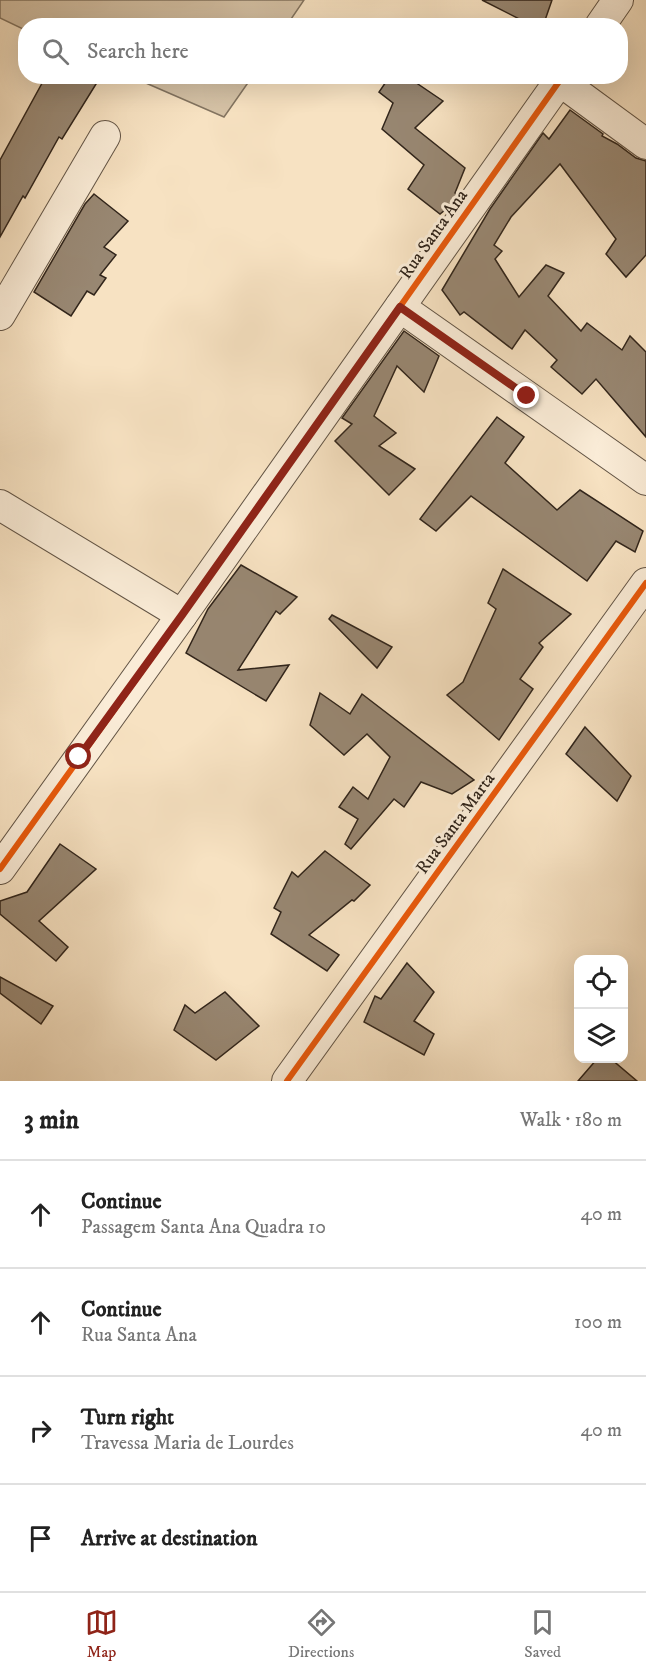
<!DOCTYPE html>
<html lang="en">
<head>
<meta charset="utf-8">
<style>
  body { margin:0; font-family:"IM FELL DW Pica",serif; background:#f2f2f2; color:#222 }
  .controls { position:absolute; right:18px; bottom:18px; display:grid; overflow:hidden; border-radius:12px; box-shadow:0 6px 24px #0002 }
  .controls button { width:54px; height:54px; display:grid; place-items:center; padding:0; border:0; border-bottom:2px solid #e0e0e0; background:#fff; color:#222; font:30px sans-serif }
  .stop { position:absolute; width:18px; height:18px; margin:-14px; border:4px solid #8f2418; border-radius:50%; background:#fff }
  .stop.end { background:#8f2418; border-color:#fff; box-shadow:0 2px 6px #0008 }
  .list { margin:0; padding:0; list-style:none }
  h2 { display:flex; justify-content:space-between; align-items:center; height:78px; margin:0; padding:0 24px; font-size:26px }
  h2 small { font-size:20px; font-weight:400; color:#767676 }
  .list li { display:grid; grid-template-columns:39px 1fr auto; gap:18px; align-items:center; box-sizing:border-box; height:108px; padding:0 24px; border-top:2px solid #e0e0e0 }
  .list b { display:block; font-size:22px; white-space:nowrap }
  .list p { margin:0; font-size:20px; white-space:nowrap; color:#767676 }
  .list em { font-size:20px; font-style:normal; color:#767676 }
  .icon { flex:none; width:33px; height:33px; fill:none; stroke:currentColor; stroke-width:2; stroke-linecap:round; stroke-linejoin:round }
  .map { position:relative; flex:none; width:646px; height:1081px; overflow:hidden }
  .search { position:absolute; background:#fff; box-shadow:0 6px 24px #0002; left:18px; right:18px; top:18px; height:66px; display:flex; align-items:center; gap:15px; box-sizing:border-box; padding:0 21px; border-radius:24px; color:#767676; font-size:22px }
  .sheet { height:510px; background:#fff }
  nav { display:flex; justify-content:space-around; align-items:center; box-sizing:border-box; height:84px; border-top:2px solid #e0e0e0; background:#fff; font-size:16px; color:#767676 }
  nav a { display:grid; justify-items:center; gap:3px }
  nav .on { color:#8f2418 }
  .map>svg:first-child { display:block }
  .green { fill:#d5c2a6; stroke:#837460; stroke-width:1.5 }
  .building { fill:#988772; stroke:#31251b; stroke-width:1.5 }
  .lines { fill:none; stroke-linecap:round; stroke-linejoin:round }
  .minor-casing { stroke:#625445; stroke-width:32 }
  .minor { stroke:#faecd7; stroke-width:30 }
  .cycleway-casing { stroke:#faecd7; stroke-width:10 }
  .cycleway { stroke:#e8590c; stroke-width:6 }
  .route { stroke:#8f2418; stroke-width:8 }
  .labels { text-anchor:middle; stroke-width:6; stroke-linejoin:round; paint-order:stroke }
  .street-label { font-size:18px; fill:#31251b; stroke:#faecd7 }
</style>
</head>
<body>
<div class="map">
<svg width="646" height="1081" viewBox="0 0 646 1081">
  <rect width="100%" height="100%" fill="#f7e2c2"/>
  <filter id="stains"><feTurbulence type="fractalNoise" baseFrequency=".00333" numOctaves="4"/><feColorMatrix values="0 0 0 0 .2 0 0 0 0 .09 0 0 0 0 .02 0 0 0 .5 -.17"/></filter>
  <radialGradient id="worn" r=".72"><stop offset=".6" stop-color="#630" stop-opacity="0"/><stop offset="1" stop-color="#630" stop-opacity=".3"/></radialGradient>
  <g class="green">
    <polygon points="0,0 304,0 287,25 26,26 25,30 0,18"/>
    <polygon points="132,77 252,77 224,117"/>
  </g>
  <g class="building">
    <polygon points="482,0 552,0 543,26 533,26"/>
    <polygon points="46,76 101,76 62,139 59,137 25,198 23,196 0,237 0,160"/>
    <polygon points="390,76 406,76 443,101 415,128 465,168 455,193 458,195 451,205 440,214 408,189 424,165 382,129 393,103 379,92"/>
    <polygon points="570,110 603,134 602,136 617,144 636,158 646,161 646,255 626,277 606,254 616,239 560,164 511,217 494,245 502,251 495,259 519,297 546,265 564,273 548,296 581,331 587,323 622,350 630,336 646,352 646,437 596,379 582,394 551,367 557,360 525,330 512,349 464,312 460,315 442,290 490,209 543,133 549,139"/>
    <polygon points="94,194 128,221 104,247 116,255 100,275 106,278 94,295 87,291 71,316 34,292 85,204"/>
    <polygon points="404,331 439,356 424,392 397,366 374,416 396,433 379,446 415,469 389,495 335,441 352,424 342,418"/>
    <polygon points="497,417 524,437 505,463 557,510 580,490 643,531 635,552 616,541 587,581 471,496 436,531 420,519"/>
    <polygon points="241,565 297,597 280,614 276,611 238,670 289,665 266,701 186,653 208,609"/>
    <polygon points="503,569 571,614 539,643 543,647 520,679 533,689 499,740 447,695 463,682 496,609 488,603"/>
    <polygon points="332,615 392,647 377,668 329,619"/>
    <polygon points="320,693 350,714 362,694 474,780 452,794 421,782 404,807 394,799 351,849 345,844 358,819 339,807 353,787 368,799 390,757 367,734 344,755 310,725"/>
    <polygon points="585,727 631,776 617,801 566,754"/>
    <polygon points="60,844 96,869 39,921 68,947 56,961 0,914 0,901 27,892"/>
    <polygon points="325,851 370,885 354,901 352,900 309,935 339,955 327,971 271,934 281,912 274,908 292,872 298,877"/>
    <polygon points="407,963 434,992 414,1021 434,1034 424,1055 364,1022 375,996 381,999"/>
    <polygon points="0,977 53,1006 41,1024 0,993"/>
    <polygon points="225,992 259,1026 216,1060 174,1030 185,1005 195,1013"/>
    <polygon points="597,1059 611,1059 637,1081 578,1081"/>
  </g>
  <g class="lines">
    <defs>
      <g id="minor">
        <polyline points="600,26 618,0"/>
        <polyline points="560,81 646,144"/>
        <polyline points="400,307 646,480"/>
        <polyline points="0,315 105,136"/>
        <polyline points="0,505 182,615"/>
        <polyline points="0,869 182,615 563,76"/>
        <polyline points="287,1081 646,583"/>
      </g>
    </defs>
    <use href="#minor" class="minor-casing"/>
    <use href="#minor" class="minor"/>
    <defs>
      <g id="cycleway">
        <polyline points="0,869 182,615 563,76"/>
        <polyline points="287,1081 646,583"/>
      </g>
    </defs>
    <use href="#cycleway" class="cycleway-casing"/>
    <use href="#cycleway" class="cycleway"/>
  </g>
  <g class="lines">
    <polyline class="route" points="79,757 182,615 400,307 527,396"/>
  </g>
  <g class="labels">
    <g class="street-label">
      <text transform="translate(433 234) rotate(-55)" y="6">Rua Santa Ana</text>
      <text transform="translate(455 823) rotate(-54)" y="6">Rua Santa Marta</text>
    </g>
  </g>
  <rect width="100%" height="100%" filter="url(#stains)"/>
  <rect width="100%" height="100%" fill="url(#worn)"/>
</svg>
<div class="controls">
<button><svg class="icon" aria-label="locate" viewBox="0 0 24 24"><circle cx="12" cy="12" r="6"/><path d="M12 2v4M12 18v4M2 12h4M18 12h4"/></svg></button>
<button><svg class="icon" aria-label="layers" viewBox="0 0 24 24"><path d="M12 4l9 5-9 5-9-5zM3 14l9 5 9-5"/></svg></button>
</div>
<div class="stop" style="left:79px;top:757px"></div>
<div class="stop end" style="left:527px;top:396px"></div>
<div class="search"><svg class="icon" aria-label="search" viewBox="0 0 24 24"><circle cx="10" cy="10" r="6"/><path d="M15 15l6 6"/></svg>Search here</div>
</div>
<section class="sheet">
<h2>3 min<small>Walk · 180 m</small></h2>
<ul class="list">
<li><svg class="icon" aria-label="ahead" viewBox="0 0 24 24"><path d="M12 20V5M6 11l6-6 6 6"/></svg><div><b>Continue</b><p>Passagem Santa Ana Quadra 10</p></div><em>40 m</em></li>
<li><svg class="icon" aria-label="ahead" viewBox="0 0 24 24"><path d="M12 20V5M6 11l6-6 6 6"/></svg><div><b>Continue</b><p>Rua Santa Ana</p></div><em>100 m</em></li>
<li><svg class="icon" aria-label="right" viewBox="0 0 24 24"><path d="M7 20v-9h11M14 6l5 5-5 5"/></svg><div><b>Turn right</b><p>Travessa Maria de Lourdes</p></div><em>40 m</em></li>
<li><svg class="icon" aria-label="arrive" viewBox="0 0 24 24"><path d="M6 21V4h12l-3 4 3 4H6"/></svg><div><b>Arrive at destination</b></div></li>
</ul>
</section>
<nav>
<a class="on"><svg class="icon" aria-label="map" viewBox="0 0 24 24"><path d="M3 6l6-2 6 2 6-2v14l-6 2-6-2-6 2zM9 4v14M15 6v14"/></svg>Map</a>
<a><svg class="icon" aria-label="directions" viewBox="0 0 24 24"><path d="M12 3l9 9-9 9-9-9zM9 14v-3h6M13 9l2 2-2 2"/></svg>Directions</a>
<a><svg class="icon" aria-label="saved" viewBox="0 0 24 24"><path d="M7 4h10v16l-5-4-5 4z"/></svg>Saved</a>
</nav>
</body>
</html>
